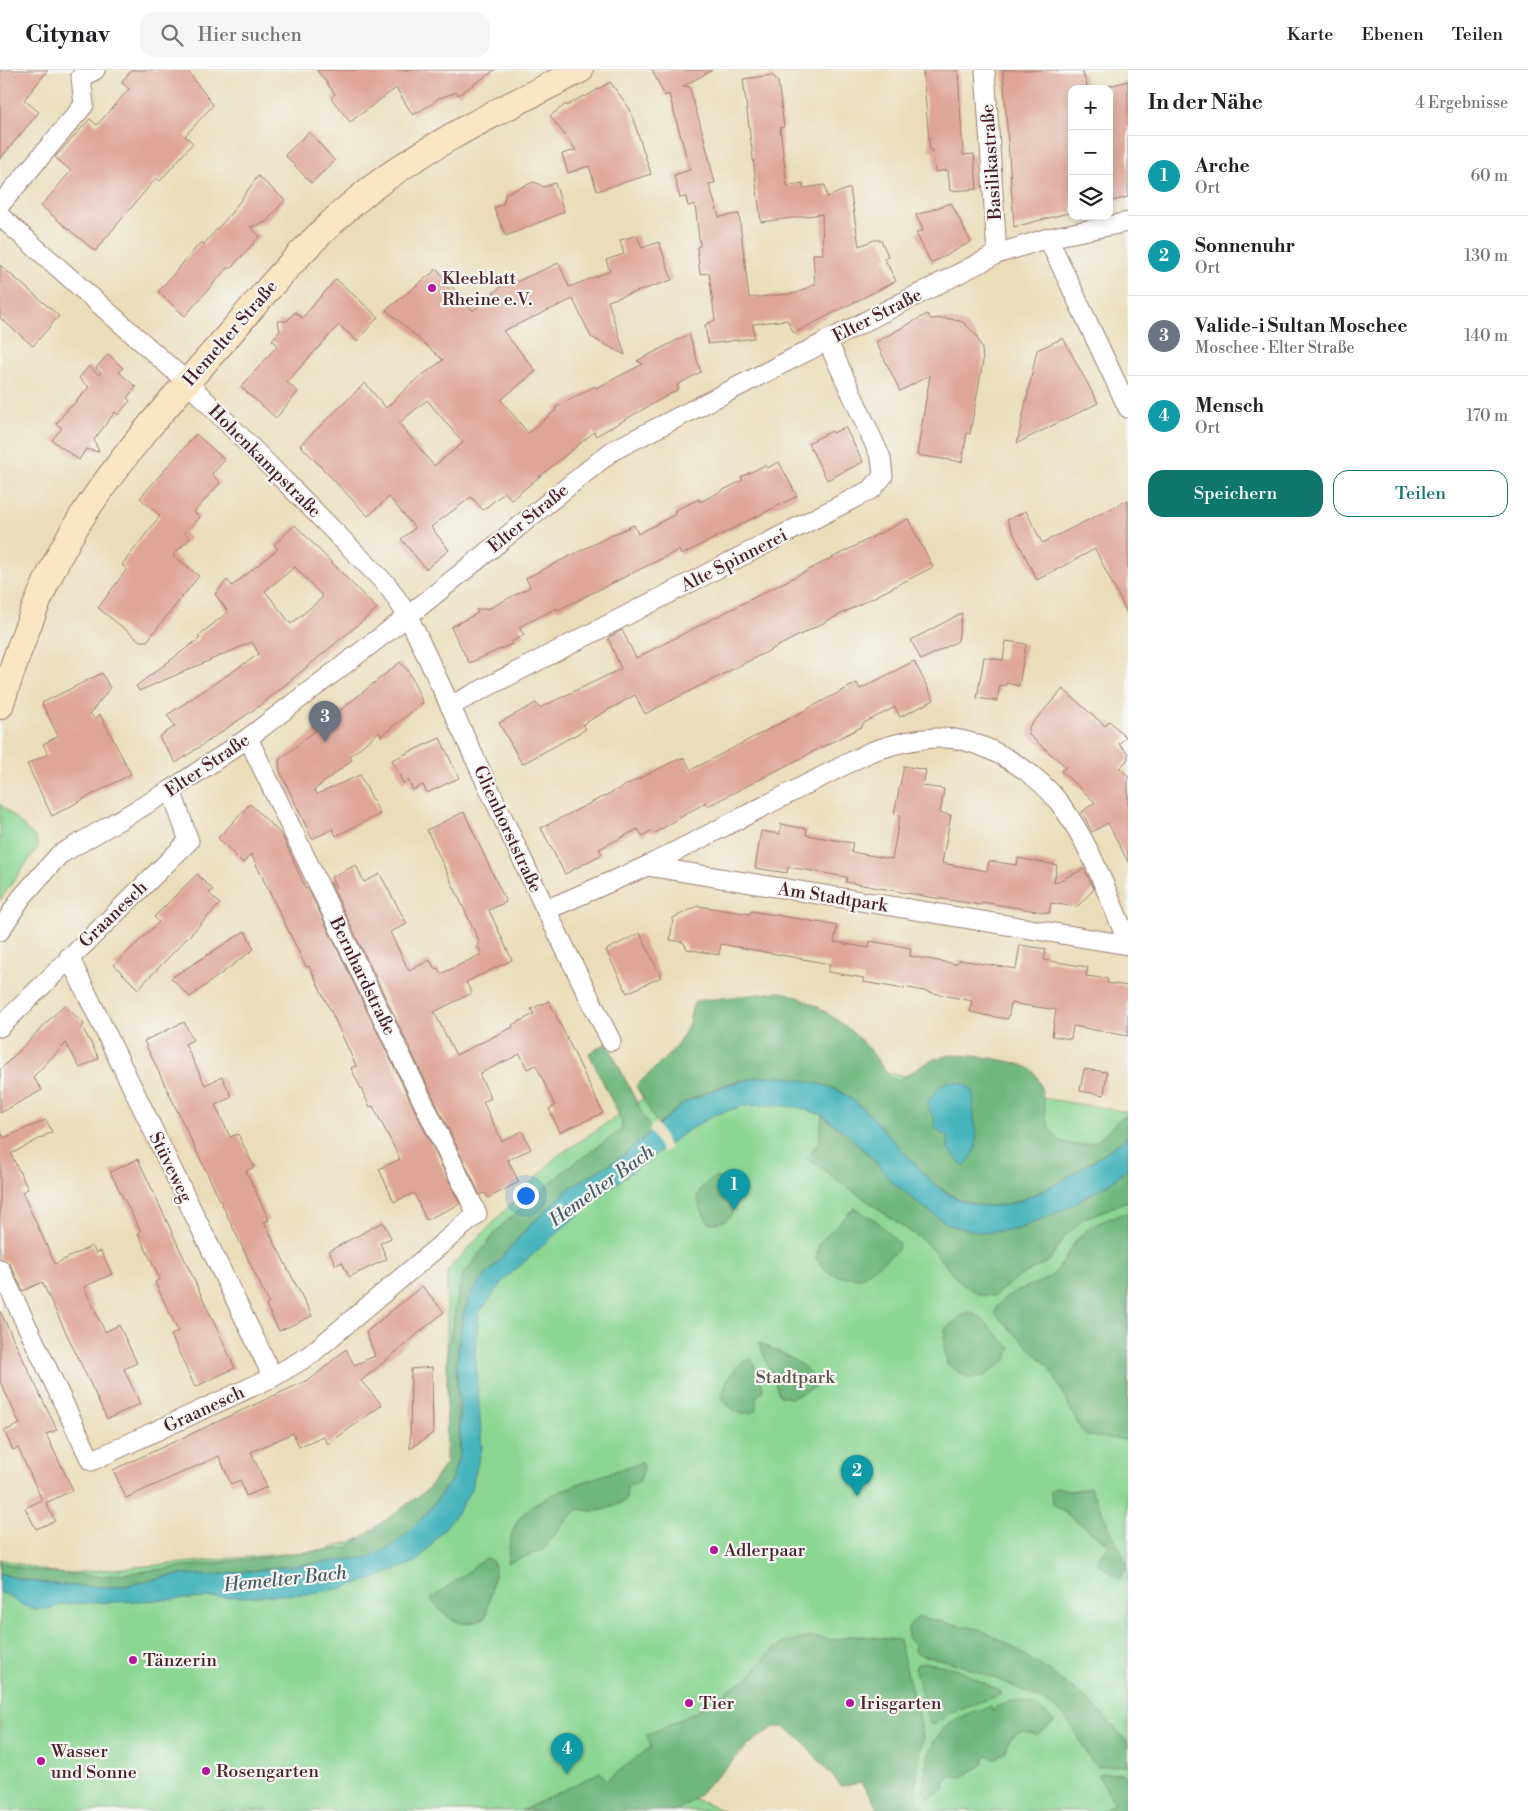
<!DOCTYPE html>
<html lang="de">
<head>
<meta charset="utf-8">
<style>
  body { margin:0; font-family:"Libre Bodoni",serif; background:#f6f6f6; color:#202124 }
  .controls { position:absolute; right:15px; top:15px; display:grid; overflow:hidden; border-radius:10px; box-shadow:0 2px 8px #0003 }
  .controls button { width:45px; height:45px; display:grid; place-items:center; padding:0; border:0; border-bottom:1px solid #e0e0e0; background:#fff; color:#202124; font:25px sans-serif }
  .you { position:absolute; left:525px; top:1125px; width:18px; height:18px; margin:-12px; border:4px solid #fff; border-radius:50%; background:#1a73e8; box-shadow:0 0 0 8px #1a73e833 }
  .badge { display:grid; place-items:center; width:32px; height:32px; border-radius:50%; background:#0f766e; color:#fff; font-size:16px; font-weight:700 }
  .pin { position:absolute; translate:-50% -41px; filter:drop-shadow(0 1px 2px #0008) }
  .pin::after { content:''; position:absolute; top:26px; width:18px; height:15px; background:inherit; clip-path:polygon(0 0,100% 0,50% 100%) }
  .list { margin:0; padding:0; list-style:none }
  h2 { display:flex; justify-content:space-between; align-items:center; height:65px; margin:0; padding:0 20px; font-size:21px }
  h2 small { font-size:16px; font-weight:400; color:#757577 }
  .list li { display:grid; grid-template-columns:32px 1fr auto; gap:15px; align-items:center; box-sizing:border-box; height:80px; padding:0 20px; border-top:1px solid #e0e0e0 }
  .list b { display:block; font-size:19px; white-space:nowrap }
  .list p { margin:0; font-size:16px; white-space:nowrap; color:#757577 }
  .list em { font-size:16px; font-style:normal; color:#757577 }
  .actions { display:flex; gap:10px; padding:15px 20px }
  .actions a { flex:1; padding:11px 0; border:1px solid #0f766e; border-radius:15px; text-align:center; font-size:18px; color:#0f766e }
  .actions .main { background:#0f766e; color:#fff }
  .icon { flex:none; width:28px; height:28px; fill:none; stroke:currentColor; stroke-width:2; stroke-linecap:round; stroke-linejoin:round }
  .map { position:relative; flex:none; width:1128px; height:1741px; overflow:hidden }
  header { display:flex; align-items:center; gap:30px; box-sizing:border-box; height:70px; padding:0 25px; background:#fff; border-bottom:1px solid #e0e0e0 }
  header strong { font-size:24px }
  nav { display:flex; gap:28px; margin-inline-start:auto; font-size:18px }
  .search { width:350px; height:45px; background:#f6f6f6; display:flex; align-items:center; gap:12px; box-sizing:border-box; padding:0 18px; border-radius:15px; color:#757577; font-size:19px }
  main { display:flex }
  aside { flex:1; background:#fff }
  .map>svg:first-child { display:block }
  .green { fill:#8bd693; stroke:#6a7a5f }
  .forest { fill:#70b77d; stroke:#5d6b54 }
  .water { fill:#45b4bc; stroke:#486a74 }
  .pier { fill:#eadeba }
  .building { fill:#dea696; fill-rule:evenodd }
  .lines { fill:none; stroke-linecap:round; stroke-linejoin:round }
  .minor-casing { stroke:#9a7e72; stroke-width:21 }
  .secondary-casing { stroke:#9a7e72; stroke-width:28 }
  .minor { stroke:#fff; stroke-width:19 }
  .secondary { stroke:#fbe6c3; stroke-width:26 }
  .poi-dot { fill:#b5179e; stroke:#f6f6f2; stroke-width:2 }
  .labels { text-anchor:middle; stroke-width:4.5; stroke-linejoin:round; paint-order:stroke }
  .street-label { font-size:18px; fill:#4a1f2b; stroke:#f6f6f2 }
  .poi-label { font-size:18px; fill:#4a1f2b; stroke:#f6f6f2; text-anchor:start }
  .park-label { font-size:18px; fill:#5e564a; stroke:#f6f6f2 }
  .water-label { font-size:19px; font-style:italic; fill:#485b65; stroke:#f6f6f2 }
</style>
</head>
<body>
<header>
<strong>Citynav</strong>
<div class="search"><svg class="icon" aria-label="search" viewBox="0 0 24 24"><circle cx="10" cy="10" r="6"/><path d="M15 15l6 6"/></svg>Hier suchen</div>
<nav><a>Karte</a><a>Ebenen</a><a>Teilen</a></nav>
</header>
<main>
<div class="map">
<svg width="1128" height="1741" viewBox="0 0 1128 1741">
  <rect width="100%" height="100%" fill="#f6f6f2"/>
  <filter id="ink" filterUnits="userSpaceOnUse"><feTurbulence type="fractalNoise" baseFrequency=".02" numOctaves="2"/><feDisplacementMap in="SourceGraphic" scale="10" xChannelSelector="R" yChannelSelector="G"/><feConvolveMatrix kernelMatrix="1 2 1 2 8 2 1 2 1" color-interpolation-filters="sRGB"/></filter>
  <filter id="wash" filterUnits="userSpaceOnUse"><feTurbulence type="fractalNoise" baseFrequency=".0096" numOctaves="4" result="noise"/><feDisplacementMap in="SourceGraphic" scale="20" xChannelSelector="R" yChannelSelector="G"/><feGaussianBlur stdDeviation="1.12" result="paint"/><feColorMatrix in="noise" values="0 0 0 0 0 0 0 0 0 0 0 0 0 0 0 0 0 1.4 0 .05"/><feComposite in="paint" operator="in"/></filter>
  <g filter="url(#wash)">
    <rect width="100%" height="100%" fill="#eadeba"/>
    <g class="green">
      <polygon points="0,734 36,768 38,777 0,830"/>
      <polygon points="721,976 1128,1042 1128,1741 891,1741 821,1623 612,1741 0,1741 0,1489 59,1504 326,1480 376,1463 428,1420 447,1392 447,1201 556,1087"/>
      <polygon points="694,1729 724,1741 674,1741"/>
    </g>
    <g class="forest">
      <path d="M778 922C807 924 850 957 869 979 877 988 883 999 890 1008L899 1010C914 1001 929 989 946 986 961 983 1025 990 1034 1002 1052 1026 1034 1074 1079 1075 1104 1076 1107 1053 1128 1045V1066C1099 1088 1031 1135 995 1136 927 1139 896 1056 844 1025 833 1018 803 1016 789 1014 779 1012 765 1007 755 1008 732 1011 703 1021 684 1033 675 1039 666 1048 658 1055L636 1016C654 998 675 983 686 960 691 951 690 940 695 931Z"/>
      <path d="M607 973 651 1061 623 1086 571 1117 527 1158 471 1223 463 1245 456 1297 460 1383 452 1409 427 1443 397 1473 372 1487 204 1506C178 1500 148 1513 122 1516 93 1519 26 1514 0 1503V1492C32 1503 68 1504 102 1506L347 1478 427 1420 446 1393 448 1279 461 1208 498 1159 565 1100 621 1060 622 1052 589 983Z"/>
      <path d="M822 1045 872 1088 892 1112 1018 1159C1057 1143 1095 1125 1128 1098V1131L1083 1149 1064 1167 1049 1191 1017 1208 994 1226 980 1225 962 1214 925 1172 807 1088 819 1072Z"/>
      <path d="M716 1107 731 1114 738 1128C731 1147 730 1153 709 1153 696 1133 690 1120 716 1107Z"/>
      <path d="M854 1138 877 1151 899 1174 898 1180 861 1208C839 1207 828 1208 816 1188L819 1173Z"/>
      <path d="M1128 1143V1370L1088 1366 1081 1360 1050 1298 995 1244C998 1222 1031 1217 1047 1209 1065 1198 1069 1173 1086 1161 1096 1153 1115 1145 1128 1143Z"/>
      <polygon points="971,1243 979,1246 1011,1278 1006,1290 983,1307 968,1308 947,1294 944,1276 945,1259 963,1245"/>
      <path d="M759 1273C779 1282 810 1293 817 1316L791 1328 780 1326Z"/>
      <path d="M751 1288 763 1318 762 1323 756 1327 757 1340C741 1347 731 1341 722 1327 727 1309 733 1295 751 1288Z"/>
      <path d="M642 1392 644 1399 639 1412 627 1417 626 1430C610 1439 598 1444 579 1439L568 1448 543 1480 507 1493C509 1478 510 1461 519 1449 537 1423 611 1403 642 1392Z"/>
      <polygon points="1057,1417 1070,1421 1090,1417 1128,1496 1119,1509 1096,1492 1108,1474 1053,1434 1050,1421"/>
      <path d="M486 1488 492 1491 495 1499 486 1547C481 1549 476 1552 471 1553 455 1556 439 1541 431 1529Z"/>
      <path d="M918 1547 979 1559 1005 1572 1050 1602 1086 1629 1101 1643 1128 1673V1695L1098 1697 1093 1694C1084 1680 1077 1663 1067 1650 1047 1625 984 1605 954 1593 943 1589 921 1587 914 1581L915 1575 908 1569V1558Z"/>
      <polygon points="853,1565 899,1570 923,1666 915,1718 917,1729 925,1741 880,1741 861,1713 841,1716 797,1665 783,1657 774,1657 752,1672 694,1729 676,1741 521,1741 600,1702 607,1710 651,1677 647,1665 692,1644 751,1605 771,1581 785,1572 811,1567 835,1570"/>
      <polygon points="924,1592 954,1598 1000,1621 1002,1624 951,1642 934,1655 929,1653 915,1600 917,1594"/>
      <path d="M1011 1631C1030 1631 1043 1638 1054 1652L1037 1666C1024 1659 1015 1662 1007 1674V1680L996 1688 987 1685 984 1689V1694L962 1707 951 1706 944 1713 945 1718 929 1728 923 1721C926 1670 940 1648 991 1637L993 1642 998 1635Z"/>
      <polygon points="1101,1703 1124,1704 1128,1710 1128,1741 1101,1741 1115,1733 1098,1706"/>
    </g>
    <g class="water">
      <path d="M778 1006C799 1010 825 1012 844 1024 873 1043 893 1072 917 1096 927 1107 940 1121 954 1127 967 1133 982 1137 995 1136 1030 1136 1100 1088 1128 1066V1098L1110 1113 1065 1139 1018 1159 984 1163 949 1155 922 1136 892 1112 872 1088 847 1064 822 1045 797 1037 769 1035 743 1036 714 1045 684 1063 598 1127 506 1208 479 1243 475 1280 482 1378 471 1419 459 1440 418 1491 374 1509 338 1519 306 1524 66 1534C54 1537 40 1542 27 1537 18 1534 9 1525 0 1522V1503C26 1514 93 1519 122 1516 149 1513 178 1500 205 1506L371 1487 397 1473 427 1443 452 1409 460 1383V1338L456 1297 463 1245 471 1223 527 1158 571 1117 623 1086 684 1033 723 1016 757 1007Z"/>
      <path d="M947 1011 965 1014 974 1022C975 1029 973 1035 973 1041 976 1064 983 1077 964 1096L948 1079V1068L935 1058 934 1048 926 1034 938 1018Z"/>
    </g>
    <polygon class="pier" points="656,1052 670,1078 663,1083 649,1059"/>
    <g id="blocks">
      <g class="building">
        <polygon points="0,0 48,0 24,30 39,42 0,89"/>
        <polygon points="132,0 187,0 213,35 185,66 193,73 160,111 156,108 95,181 41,136 71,101 55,87 90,49 97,55 129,19 121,12"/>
        <polygon points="317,0 495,0 458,25 457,22 437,29 432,34 413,45 396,18 350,52 331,28 335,24"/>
        <polygon points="652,0 712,0 682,17 689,16 703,64 715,113 709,114 719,147 739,144 749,228 797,223 815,214 813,184 823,184 822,144 761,152 743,9 772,5 778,11 784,57 780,58 787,116 803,113 803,118 825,115 827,127 850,118 859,176 874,170 881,170 888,186 884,188 896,211 794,263 787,250 753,254 754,268 708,274 705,255 715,250 709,203 700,204 697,177 700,176 695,134 688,136 686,127 680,128 674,105 690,100 669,24 665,26"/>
        <polygon points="923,0 958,0 963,85 974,84 977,119 950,121 948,100 935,102 933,80 930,82"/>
        <polygon points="1003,0 1082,0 1088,19 1072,19 1072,142 1014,157"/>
        <polygon points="1128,11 1128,127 1109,132 1109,16"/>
        <polygon points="610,12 630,39 651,104 597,121 589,96 568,103 562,84 576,80 550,46 566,34 567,36 583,26 585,27"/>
        <polygon points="309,62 335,91 311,113 285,85"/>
        <polygon points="258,106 285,130 266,152 250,157 260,166 230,199 228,197 185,246 158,222 201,172 204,174 232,142"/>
        <polygon points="534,112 544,117 555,113 564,142 506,166 494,138 503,134 506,123"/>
        <polygon points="951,133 971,172 931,193 916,163 923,160 916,145"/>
        <path d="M637 165 642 178 659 172 672 210 608 231 625 285 591 267 573 229 503 261 536 301 501 330 528 363 556 340 555 338 595 316 596 318 643 294 637 291 689 264 701 302 677 315 679 319 596 366 594 362 511 430 505 422 483 440 471 427 431 457 449 480 426 499 401 469 415 458 389 427 368 446 300 375 365 313 386 338 413 312 443 290 386 240 437 199 473 241 511 208 513 213 559 193 569 217 610 201 606 190 624 184 620 170ZM427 330 463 373 434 396 399 353Z"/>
        <polygon points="0,195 59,246 33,276 0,248"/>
        <polygon points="336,209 378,247 357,271 339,255 287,312 298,322 276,348 241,317 278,275 272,270 280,261 278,251 287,251 295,242 302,248"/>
        <polygon points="927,244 931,249 946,248 963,252 976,265 982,279 983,291 970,364 967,363 962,392 917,385 930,305 900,321 876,272"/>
        <polygon points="1063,268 1098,333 1017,373 1037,280"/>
        <polygon points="108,284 123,298 119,302 136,317 127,328 130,331 118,345 115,342 94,370 99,382 86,379 79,390 52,370 62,358 56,354 70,336 71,337 89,317 79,308 89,296 99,305 101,303 96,298"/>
        <polygon points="845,357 863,392 827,410 808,373 832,361 833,363"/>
        <polygon points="196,364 225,390 212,404 220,413 194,442 200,447 185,463 190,468 173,485 199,506 147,571 140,571 98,538 127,499 122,495 160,446 140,428"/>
        <polygon points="779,392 797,426 681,485 679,480 558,540 557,538 519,557 524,565 511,572 512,574 469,593 451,557 478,543 476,540 490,538 530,517 526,508 606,468 634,455 638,464 676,444 674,441 699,429 700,432 743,410 741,407 765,395 767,398"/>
        <polygon points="1128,430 1128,545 1095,479 1037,510 1007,450 1026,441 1042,473"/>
        <polygon points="908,449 933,497 645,644 635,625 583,654 586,659 522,694 499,653 536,633 539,638 621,599 608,568 622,560 636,588"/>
        <path d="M295 455 377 539 261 635 176 693 159 667 175 656 167 645 259 584 252 572 139 621 136 616 200 568 198 566 228 542 215 524 227 510 232 516 278 479 274 475ZM295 497 323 527 291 554 265 521Z"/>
        <polygon points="962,543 958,571 921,590 911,570"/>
        <polygon points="1006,571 1026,574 1019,616 1006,613 1005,616 1000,615 997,631 977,628 984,587 1003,590"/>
        <polygon points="914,591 934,630 900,647 895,637 862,654 863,656 708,736 706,732 655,763 651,761 642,766 638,759 599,779 602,784 565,804 541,758 674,691 684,688 691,700 857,613 860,619"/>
        <polygon points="400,592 409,602 423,633 381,666 379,662 350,686 352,690 314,720 317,724 360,705 380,744 336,766 333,759 312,769 280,701 279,690"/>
        <polygon points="102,603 110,618 90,644 95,649 100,644 131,704 52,746 27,694 48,684 43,674 58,666 42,633"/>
        <polygon points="1063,619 1105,656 1109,651 1126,667 1119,674 1128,683 1128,689 1120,698 1128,706 1128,792 1108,753 1092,762 1082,742 1095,732 1061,701 1066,697 1029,665 1029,657"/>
        <polygon points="440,668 459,708 427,723 423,715 413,720 408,710 403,713 392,690"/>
        <polygon points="904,696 926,700 923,716 944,719 940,743 951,745 942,793 987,801 989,791 1017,795 1018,788 1057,795 1054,813 1084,799 1094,819 1077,837 1051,833 1049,843 982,832 981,835 929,827 846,812 847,807 788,797 787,803 755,798 761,761 780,764 781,754 807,759 806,765 853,773 851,782 892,789 900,745 894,744"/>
        <polygon points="250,734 282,765 306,819 308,818 460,1134 426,1150 414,1123 394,1132 379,1099 400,1089 373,1036 370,1037 351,998 356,996 336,952 309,896 306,897 251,784 243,793 218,768"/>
        <polygon points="464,742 506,832 489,840 512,890 466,912 472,923 434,942 456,985 513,957 512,955 534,944 531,939 549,931 603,1043 560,1062 549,1039 555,1036 536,995 527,999 520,984 479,1004 491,1028 483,1032 502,1071 522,1061 531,1079 508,1090 519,1112 488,1128 485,1123 480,1125 330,812 336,818 331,807 356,795 364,812 380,804 407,854 390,862 409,901 430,890 435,899 438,898 441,904 482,884 477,875 480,873 427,760"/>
        <polygon points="197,804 213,820 209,823 220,834 138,919 114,895 159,852 154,847"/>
        <polygon points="698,836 750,844 751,841 823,853 837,856 834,872 869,878 870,871 911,878 910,886 956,894 960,890 1016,899 1020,875 1046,879 1044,890 1088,897 1086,906 1108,909 1107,913 1128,916 1128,966 1073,956 1071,969 1052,966 1056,940 1011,933 1008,949 989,946 970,942 972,931 904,917 904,919 863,912 864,908 828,902 830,894 721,874 719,885 687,879 683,872 670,870 673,848"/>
        <polygon points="245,861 254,879 190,927 171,908"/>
        <polygon points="640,863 661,907 627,923 606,880"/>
        <polygon points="64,935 84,954 82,957 99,988 80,998 66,973 33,1007 42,1020 0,1043 0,1000"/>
        <polygon points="184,952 193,970 185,974 205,1015 222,1007 232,1027 215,1035 230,1067 238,1064 254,1097 246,1101 269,1150 264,1152 312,1246 279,1261 266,1235 269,1233 144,971"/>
        <polygon points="1084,999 1107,1002 1104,1025 1080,1021"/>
        <polygon points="46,1050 52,1062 11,1084 28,1119 22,1122 55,1194 92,1176 96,1183 101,1181 112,1204 84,1217 105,1262 119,1255 137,1293 124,1299 140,1334 107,1349 42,1212 23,1221 10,1194 0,1188 0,1060 4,1068"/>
        <polygon points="138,1089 235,1298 195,1317 171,1265 178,1261 155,1212 160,1209 138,1163 141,1162 110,1102"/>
        <polygon points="383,1152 391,1168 380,1173 387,1189 349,1207 342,1192 336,1195 329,1181"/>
        <polygon points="422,1216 444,1242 361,1311 382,1335 328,1374 323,1366 299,1377 293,1363 251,1382 267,1417 246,1426 240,1410 231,1414 219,1386 126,1428 113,1400 312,1308 346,1279 354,1295 375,1286 366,1262"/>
        <polygon points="0,1241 57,1360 46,1364 73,1420 46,1433 55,1451 36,1459 25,1438 42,1430 18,1378 13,1380 4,1361 20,1354 0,1311"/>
        <polygon points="432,1297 433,1363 410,1379 411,1299"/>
      </g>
    </g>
  </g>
  <g filter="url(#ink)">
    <use href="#blocks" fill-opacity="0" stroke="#9a7e72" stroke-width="1"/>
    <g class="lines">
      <defs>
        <g id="minor">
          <polyline points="985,0 997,184"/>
          <polyline points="0,135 84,35 81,7 95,0"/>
          <polyline points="0,146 187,312 388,516 408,546 546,840 611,971"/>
          <polyline points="1048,168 1128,338"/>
          <polyline points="450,636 872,419 883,406 881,388 827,270"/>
          <path d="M647 796 870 682C894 674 919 667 945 668 986 670 1037 702 1061 735 1091 775 1108 826 1128 872"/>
          <polyline points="546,840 647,796 1128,875"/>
          <polyline points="0,861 21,828 59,785 171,720 248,668 408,546 612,381 997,184 1048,168 1128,152"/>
          <polyline points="69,887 273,1307"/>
          <polyline points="0,957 189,771 171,720"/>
          <polyline points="0,1199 91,1391 273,1307 310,1285 477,1144 248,668"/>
        </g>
        <path id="secondary" d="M0 636C21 571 44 506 81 448 123 383 175 326 226 268 270 216 314 164 368 121 433 71 508 37 580 0"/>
      </defs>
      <use href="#minor" class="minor-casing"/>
      <use href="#secondary" class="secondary-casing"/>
      <use href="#minor" class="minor"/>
      <use href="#secondary" class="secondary"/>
    </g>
  </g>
  <g class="poi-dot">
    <circle cx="432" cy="218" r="5"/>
    <circle cx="714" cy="1480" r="5"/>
    <circle cx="133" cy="1590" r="5"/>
    <circle cx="689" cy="1633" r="5"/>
    <circle cx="850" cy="1633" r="5"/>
    <circle cx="41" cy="1691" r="5"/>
    <circle cx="206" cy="1701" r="5"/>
  </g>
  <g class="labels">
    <g class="street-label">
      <text transform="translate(991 92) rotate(-94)" y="6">Basilikastraße</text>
      <text transform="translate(877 245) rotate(-27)" y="6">Elter Straße</text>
      <text transform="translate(230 263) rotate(-49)" y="6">Hemelter Straße</text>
      <text transform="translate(265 391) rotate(45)" y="6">Hohenkampstraße</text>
      <text transform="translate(528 448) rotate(-39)" y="6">Elter Straße</text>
      <text transform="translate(734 490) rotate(-27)" y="6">Alte Spinnerei</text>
      <text transform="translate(207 695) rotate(-34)" y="6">Elter Straße</text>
      <text transform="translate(508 759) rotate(65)" y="6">Glienhorststraße</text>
      <text transform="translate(833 827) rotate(9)" y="6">Am Stadtpark</text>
      <text transform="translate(113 844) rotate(-44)" y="6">Graanesch</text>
      <text transform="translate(363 906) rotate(64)" y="6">Bernhardstraße</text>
      <text transform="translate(171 1097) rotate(64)" y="6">Stüveweg</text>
      <text transform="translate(204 1339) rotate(-25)" y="6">Graanesch</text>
    </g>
    <g class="poi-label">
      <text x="442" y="214">Kleeblatt<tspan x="442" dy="21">Rheine e.V.</tspan></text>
      <text x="724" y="1486">Adlerpaar</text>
      <text x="143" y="1596">Tänzerin</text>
      <text x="699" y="1639">Tier</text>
      <text x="860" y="1639">Irisgarten</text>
      <text x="51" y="1687">Wasser<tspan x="51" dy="21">und Sonne</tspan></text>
      <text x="216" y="1707">Rosengarten</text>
    </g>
    <g class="park-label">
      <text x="795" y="1313">Stadtpark</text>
    </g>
    <g class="water-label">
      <text transform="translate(601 1115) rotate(-36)" y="7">Hemelter Bach</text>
      <text transform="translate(285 1508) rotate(-6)" y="7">Hemelter Bach</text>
    </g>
  </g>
</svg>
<div class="controls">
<button>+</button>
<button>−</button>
<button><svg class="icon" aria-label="layers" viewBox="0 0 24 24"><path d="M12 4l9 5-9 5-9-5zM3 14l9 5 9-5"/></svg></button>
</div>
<div class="you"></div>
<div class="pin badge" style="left:734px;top:1140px;background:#0f9aa8">1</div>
<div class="pin badge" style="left:857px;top:1426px;background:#0f9aa8">2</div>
<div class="pin badge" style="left:325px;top:672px;background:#6b7280">3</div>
<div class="pin badge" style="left:567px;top:1704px;background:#0f9aa8">4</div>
</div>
<aside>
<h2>In der Nähe<small>4 Ergebnisse</small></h2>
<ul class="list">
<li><span class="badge" style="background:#0f9aa8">1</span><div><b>Arche</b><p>Ort</p></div><em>60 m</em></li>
<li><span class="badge" style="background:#0f9aa8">2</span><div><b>Sonnenuhr</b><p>Ort</p></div><em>130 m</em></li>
<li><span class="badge" style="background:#6b7280">3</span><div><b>Valide-i Sultan Moschee</b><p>Moschee · Elter Straße</p></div><em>140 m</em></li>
<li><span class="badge" style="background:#0f9aa8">4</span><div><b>Mensch</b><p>Ort</p></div><em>170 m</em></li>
</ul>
<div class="actions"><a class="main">Speichern</a><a>Teilen</a></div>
</aside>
</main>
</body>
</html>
